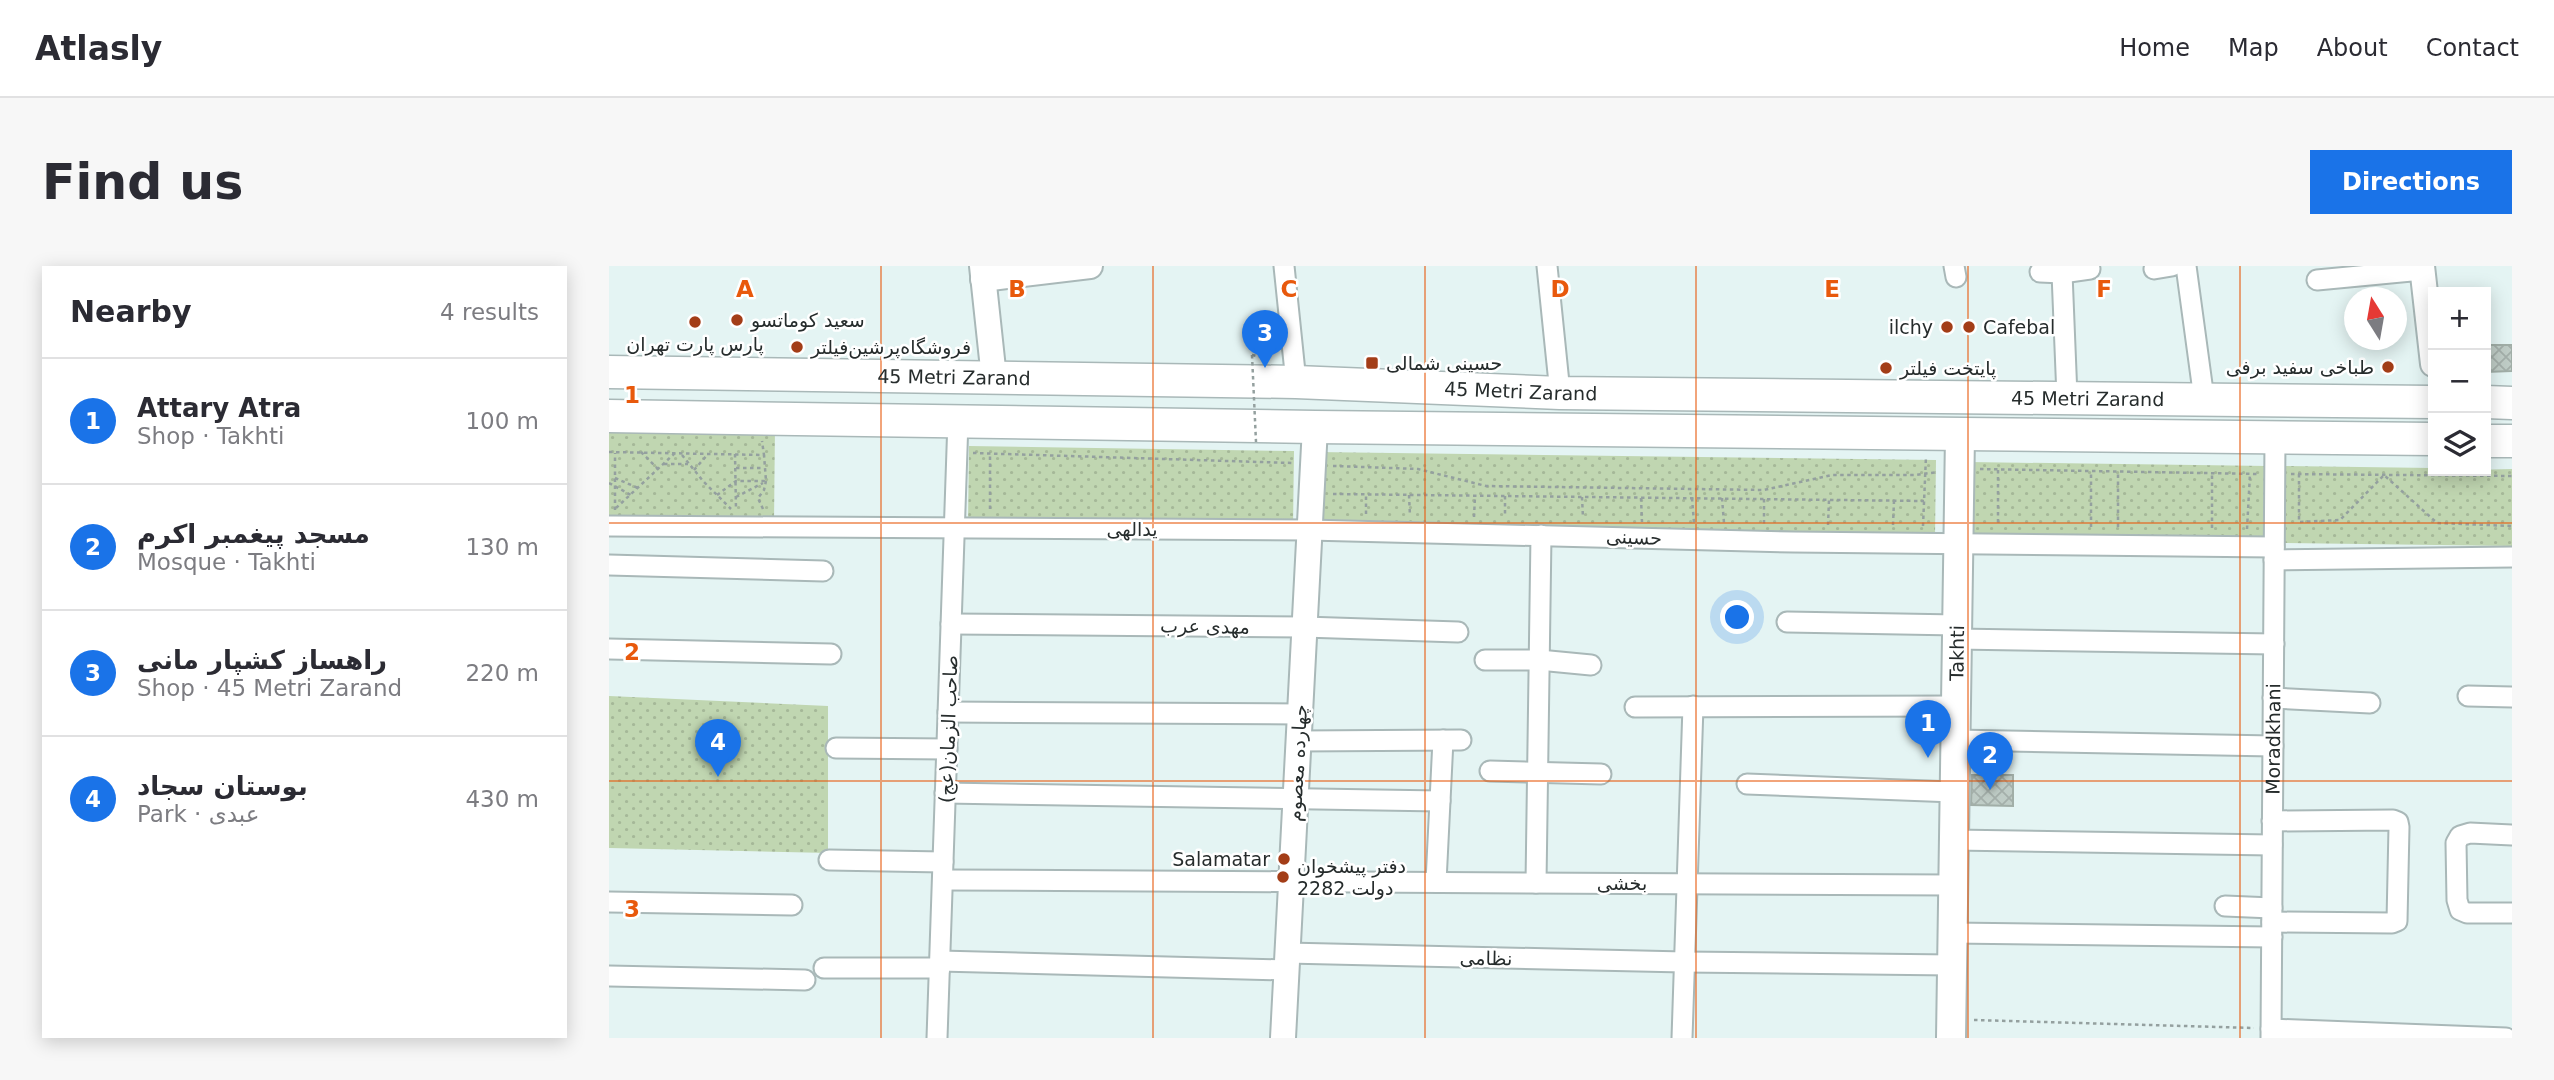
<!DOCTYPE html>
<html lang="en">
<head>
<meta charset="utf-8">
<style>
  body { margin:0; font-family:"DejaVu Sans",Cairo,sans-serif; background:#f7f7f7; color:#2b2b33 }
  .controls { position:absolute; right:21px; top:21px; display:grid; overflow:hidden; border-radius:0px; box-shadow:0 4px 18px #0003 }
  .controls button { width:63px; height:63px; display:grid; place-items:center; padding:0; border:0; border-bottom:2px solid #e1e1e2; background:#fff; color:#2b2b33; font:35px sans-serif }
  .compass { position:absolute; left:1735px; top:21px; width:63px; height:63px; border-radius:50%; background:#fff; box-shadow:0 4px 18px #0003; rotate:349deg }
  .you { position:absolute; left:1129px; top:352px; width:24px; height:24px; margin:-18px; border:5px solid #fff; border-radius:50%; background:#1a73e8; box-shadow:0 0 0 10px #1a73e833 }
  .badge { display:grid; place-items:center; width:46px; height:46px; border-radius:50%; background:#1a73e8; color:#fff; font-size:23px; font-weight:700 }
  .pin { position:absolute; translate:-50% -58px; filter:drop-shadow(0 2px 4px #0008) }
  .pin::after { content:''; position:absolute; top:37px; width:24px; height:21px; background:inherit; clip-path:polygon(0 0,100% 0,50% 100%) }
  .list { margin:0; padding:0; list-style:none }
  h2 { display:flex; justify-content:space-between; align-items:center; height:91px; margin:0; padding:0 28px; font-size:30px }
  h2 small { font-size:23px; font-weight:400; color:#7c7c81 }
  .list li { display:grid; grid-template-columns:46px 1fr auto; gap:21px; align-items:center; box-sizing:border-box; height:126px; padding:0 28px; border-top:2px solid #e1e1e2 }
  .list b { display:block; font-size:26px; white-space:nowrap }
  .list p { margin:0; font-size:23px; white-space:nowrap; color:#7c7c81 }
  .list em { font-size:23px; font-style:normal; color:#7c7c81 }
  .icon { flex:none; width:38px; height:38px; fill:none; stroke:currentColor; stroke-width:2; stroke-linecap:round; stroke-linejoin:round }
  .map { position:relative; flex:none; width:1903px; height:772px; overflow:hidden; border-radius:0px }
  header { display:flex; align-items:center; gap:42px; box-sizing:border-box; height:98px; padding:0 35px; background:#fff; border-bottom:2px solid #e1e1e2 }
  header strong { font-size:33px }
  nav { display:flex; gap:38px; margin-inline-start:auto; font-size:24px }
  .intro { display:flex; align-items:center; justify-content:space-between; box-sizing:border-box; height:168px; padding:0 42px }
  h1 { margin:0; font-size:49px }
  .button { padding:18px 32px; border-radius:0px; background:#1a73e8; color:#fff; font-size:24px; font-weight:700 }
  main { display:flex; gap:42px; padding:0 42px }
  aside { flex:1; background:#fff; border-radius:0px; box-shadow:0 4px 18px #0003 }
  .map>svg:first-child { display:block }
  .park { fill:url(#park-dots) }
  .building { fill:url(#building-cross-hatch); stroke:#a1aea7; stroke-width:2 }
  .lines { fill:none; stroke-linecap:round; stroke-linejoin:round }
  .minor-casing { stroke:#a9b8b8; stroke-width:23 }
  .tertiary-casing { stroke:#a9b8b8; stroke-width:28 }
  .secondary-casing { stroke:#a9b8b8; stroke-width:32 }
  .primary-casing { stroke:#a9b8b8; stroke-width:35 }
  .path { stroke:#94a09f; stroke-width:2.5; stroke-dasharray:3.5 3.5; stroke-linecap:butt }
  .minor { stroke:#fff; stroke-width:19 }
  .tertiary { stroke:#fff; stroke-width:24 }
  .secondary { stroke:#fff; stroke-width:28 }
  .primary { stroke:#fff; stroke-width:32 }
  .path-bridge { stroke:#94a09f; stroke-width:2.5; stroke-dasharray:3.5 3.5; stroke-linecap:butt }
  .grid { fill:none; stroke:#e8590c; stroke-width:2; stroke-opacity:0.55 }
  .poi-dot { fill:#a33d17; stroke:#fff; stroke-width:2.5 }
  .labels { text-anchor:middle; stroke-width:5; stroke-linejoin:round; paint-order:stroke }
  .poi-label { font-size:19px; fill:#262c2c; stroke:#fff; text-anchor:start }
  .street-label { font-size:19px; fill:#262c2c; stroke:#fff }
  .grid-label { font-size:23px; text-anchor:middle; font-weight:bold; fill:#e8590c; stroke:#fff; stroke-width:5; stroke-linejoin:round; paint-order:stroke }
</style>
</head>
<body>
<header>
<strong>Atlasly</strong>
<nav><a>Home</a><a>Map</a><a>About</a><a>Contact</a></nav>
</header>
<div class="intro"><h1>Find us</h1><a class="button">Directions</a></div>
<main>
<aside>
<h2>Nearby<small>4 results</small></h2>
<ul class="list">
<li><span class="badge">1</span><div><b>Attary Atra</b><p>Shop · Takhti</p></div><em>100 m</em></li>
<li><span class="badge">2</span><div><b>مسجد پیغمبر اکرم</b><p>Mosque · Takhti</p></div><em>130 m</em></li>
<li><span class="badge">3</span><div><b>راهساز کشپار مانی</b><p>Shop · 45 Metri Zarand</p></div><em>220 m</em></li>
<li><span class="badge">4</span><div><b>بوستان سجاد</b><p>Park · عبدی</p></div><em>430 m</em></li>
</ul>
</aside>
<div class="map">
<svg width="1903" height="772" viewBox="0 0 1903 772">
  <defs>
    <pattern id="park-dots" width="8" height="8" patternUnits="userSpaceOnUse" patternTransform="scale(1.75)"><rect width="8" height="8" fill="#c0d6b1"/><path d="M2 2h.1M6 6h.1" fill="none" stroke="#a5b898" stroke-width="1.8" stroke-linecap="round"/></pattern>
    <pattern id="building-cross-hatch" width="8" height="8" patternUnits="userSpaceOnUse" patternTransform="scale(1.75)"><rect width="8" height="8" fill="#bfccc6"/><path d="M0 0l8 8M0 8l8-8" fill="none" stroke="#a4afaa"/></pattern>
  </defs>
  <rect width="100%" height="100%" fill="#e4f4f3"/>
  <g class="park">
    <polygon points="0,157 166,160 165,257 0,252"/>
    <polygon points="360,180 685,185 684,262 359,258"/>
    <polygon points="707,186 1327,194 1326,271 712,261"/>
    <polygon points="1359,196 1658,200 1657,277 1357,273"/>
    <polygon points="1676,200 1824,202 1824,205 1903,203 1903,280 1674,277"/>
    <polygon points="0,430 219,440 219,587 0,582"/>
  </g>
  <g class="building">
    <polygon points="1877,79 1903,79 1903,105 1877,106"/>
    <polygon points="1363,509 1404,509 1404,540 1362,539"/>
  </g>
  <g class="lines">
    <defs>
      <g id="minor">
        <polyline points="675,0 687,116"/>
        <polyline points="938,0 951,127"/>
        <polyline points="1345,0 1347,11"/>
        <polyline points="1577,0 1595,133"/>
        <polyline points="1545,3 1563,0"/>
        <polyline points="1431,6 1453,7 1481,3"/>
        <polyline points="1453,7 1458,131"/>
        <polyline points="1708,14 1813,4"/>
        <polyline points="0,260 700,264 1184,276 1665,281"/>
        <polyline points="1665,294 1903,291"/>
        <polyline points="0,299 214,305"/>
        <polyline points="1178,356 1348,359"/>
        <polyline points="342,358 695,361 849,366"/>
        <polyline points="1348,373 1665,378"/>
        <polyline points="0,383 222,388"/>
        <polyline points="876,394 930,394 982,399"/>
        <polyline points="1859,430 1903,431"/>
        <polyline points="1664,432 1761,437"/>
        <polyline points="1026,441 1347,440"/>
        <polyline points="339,446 691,448"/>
        <polyline points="1346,474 1664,480"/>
        <polyline points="689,475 852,474"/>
        <polyline points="227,482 338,483"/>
        <polyline points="881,505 992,508"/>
        <polyline points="1138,518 1345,526"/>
        <polyline points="336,527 831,535"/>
        <polyline points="1903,569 1861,567 1851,570 1847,577 1848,634 1851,644 1858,647 1903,647"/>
        <polyline points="1345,574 1663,579"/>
        <polyline points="220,594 334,596"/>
        <polyline points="334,614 1344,619"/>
        <polyline points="827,616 834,474"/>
        <polyline points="927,617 932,269"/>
        <polyline points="0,636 183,639"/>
        <polyline points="1616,640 1663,642"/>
        <polyline points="1663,656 1783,657 1788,655 1790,561 1789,556 1784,554 1663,555"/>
        <polyline points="1343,667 1663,671"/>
        <polyline points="678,687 1075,696 1343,699"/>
        <polyline points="331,695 677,704"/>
        <polyline points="215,702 331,702"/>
        <polyline points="0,710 196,714"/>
        <polyline points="1662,763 1897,772"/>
        <polyline points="328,772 349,154"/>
        <polyline points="1073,772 1084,440"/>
        <path id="s1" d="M1662 772 1666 173"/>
      </g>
      <g id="tertiary">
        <polyline points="373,0 385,112"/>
        <polyline points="1813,0 1824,98"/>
        <polyline points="374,13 481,0"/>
        <polyline points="674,772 706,161"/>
      </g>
      <g id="secondary">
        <path id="s2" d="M1342 772 1351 169"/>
      </g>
      <g id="primary">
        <path id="s3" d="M0 106 687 116 951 127 1824 136"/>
        <polyline points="1877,136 1903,137"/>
        <polyline points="0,150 706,161 1824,173"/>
        <polyline points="1877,175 1903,175"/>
      </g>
    </defs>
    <use href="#minor" class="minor-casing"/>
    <use href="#tertiary" class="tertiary-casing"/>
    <use href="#secondary" class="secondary-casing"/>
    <use href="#primary" class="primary-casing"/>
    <g class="path">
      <polyline points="643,89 653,91"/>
      <polyline points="0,186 155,189 153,175"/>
      <polyline points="32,186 49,203"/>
      <polyline points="364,187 683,197"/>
      <polyline points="126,188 127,244"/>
      <polyline points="73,189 94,215 122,243"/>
      <polyline points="55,198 79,198"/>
      <polyline points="724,200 809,203 877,220 1155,224 1223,209 1306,209 1329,206"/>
      <polyline points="127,202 155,202"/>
      <polyline points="1371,203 1648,208"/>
      <polyline points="85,204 99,188"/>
      <polyline points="1389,204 1389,259"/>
      <polyline points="1682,208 1903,210"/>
      <polyline points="1690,208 1690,256 1731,254 1775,209 1828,257 1903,260"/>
      <polyline points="6,212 29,222"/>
      <polyline points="0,217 22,229"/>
      <polyline points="724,228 1315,235"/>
      <polyline points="108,229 127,215 157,215 155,189"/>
      <polyline points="800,229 801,250"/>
      <polyline points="896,230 896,251"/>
      <polyline points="127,231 154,217"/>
      <polyline points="973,231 974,252"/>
      <polyline points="1032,232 1033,256"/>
      <polyline points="1083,232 1085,257"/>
      <polyline points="1113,232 1115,257"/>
      <polyline points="1155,233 1155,258"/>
      <polyline points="7,242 66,187"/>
      <polyline points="154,243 149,232 155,224 157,215"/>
      <polyline points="381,243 381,187"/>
      <polyline points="6,244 6,187"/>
      <polyline points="757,248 757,228"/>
      <polyline points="865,251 866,230"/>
      <polyline points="1219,259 1220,234"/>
      <polyline points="1284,259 1285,235"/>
      <polyline points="1314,260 1317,190"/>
      <polyline points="1482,261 1482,205"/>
      <polyline points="1509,261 1509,205"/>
      <polyline points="1603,262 1603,207"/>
      <polyline points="1638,263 1641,208"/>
      <polyline points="1365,754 1645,762"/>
    </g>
    <use href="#minor" class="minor"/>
    <use href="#tertiary" class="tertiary"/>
    <use href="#secondary" class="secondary"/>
    <use href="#primary" class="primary"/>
    <polyline class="path-bridge" points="643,89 647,176"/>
  </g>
  <path class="grid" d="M272 0V772M544 0V772M816 0V772M1087 0V772M1359 0V772M1631 0V772M0 257H1903M0 515H1903"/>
  <g class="poi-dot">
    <circle cx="128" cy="54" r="7"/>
    <circle cx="86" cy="56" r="7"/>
    <circle cx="1338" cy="61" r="7"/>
    <circle cx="1360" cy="61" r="7"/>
    <circle cx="188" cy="81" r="7"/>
    <rect x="756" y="90" width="14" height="14" rx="3.5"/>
    <circle cx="1779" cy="101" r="7"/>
    <circle cx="1277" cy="102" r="7"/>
    <circle cx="675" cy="593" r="7"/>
    <circle cx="674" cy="611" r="7"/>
  </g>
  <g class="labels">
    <g class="poi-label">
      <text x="142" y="61">سعید کوماتسو</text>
      <text x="1324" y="68" text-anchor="end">ilchy</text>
      <text x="1374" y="68">Cafebal</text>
      <text x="86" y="85" text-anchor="middle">پارس پارت تهران</text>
      <text x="202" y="88">فروشگاه‌پرشین‌فیلتر</text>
      <text x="777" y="104">حسینی شمالی</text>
      <text x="1765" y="108" text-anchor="end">طباخی سفید برفی</text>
      <text x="1291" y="109">پایتخت فیلتر</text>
      <text x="661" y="600" text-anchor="end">Salamatar</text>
      <text x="688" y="607">دفتر پیشخوان<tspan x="688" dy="22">دولت 2282</tspan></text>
    </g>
    <g class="street-label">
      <text dy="7" stroke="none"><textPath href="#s3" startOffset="345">45 Metri Zarand</textPath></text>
      <text dy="7" stroke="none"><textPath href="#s3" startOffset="912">45 Metri Zarand</textPath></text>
      <text dy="7" stroke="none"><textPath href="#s3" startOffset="1479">45 Metri Zarand</textPath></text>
      <text x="523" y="270">یدالهی</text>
      <text transform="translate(1025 271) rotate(2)" y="7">حسینی</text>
      <text transform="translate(596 360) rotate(1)" y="7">مهدی عرب</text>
      <text dy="7" stroke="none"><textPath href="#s2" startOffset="385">Takhti</textPath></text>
      <text transform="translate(339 463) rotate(-88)" y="7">صاحب الزمان(عج)</text>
      <text dy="7" stroke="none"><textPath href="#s1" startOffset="299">Moradkhani</textPath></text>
      <text transform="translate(688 497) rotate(-87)" y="7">چهارده معصوم</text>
      <text x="1013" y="624">بخشی</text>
      <text transform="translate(877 692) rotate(1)" y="7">نظامی</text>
    </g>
  </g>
  <g class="grid-label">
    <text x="136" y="31">A</text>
    <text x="408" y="31">B</text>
    <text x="680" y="31">C</text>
    <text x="951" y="31">D</text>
    <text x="1223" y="31">E</text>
    <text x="1495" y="31">F</text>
    <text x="23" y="137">1</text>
    <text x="23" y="394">2</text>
    <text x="23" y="651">3</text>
  </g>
</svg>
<div class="controls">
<button>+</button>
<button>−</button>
<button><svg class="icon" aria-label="layers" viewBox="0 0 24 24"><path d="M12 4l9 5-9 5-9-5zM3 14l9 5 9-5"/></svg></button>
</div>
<svg class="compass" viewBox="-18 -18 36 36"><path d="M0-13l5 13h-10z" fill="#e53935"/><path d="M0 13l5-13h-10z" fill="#7c7c81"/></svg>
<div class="you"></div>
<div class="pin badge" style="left:1319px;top:492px">1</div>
<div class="pin badge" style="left:1381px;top:524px">2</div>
<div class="pin badge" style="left:656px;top:102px">3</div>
<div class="pin badge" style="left:109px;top:511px">4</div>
</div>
</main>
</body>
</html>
